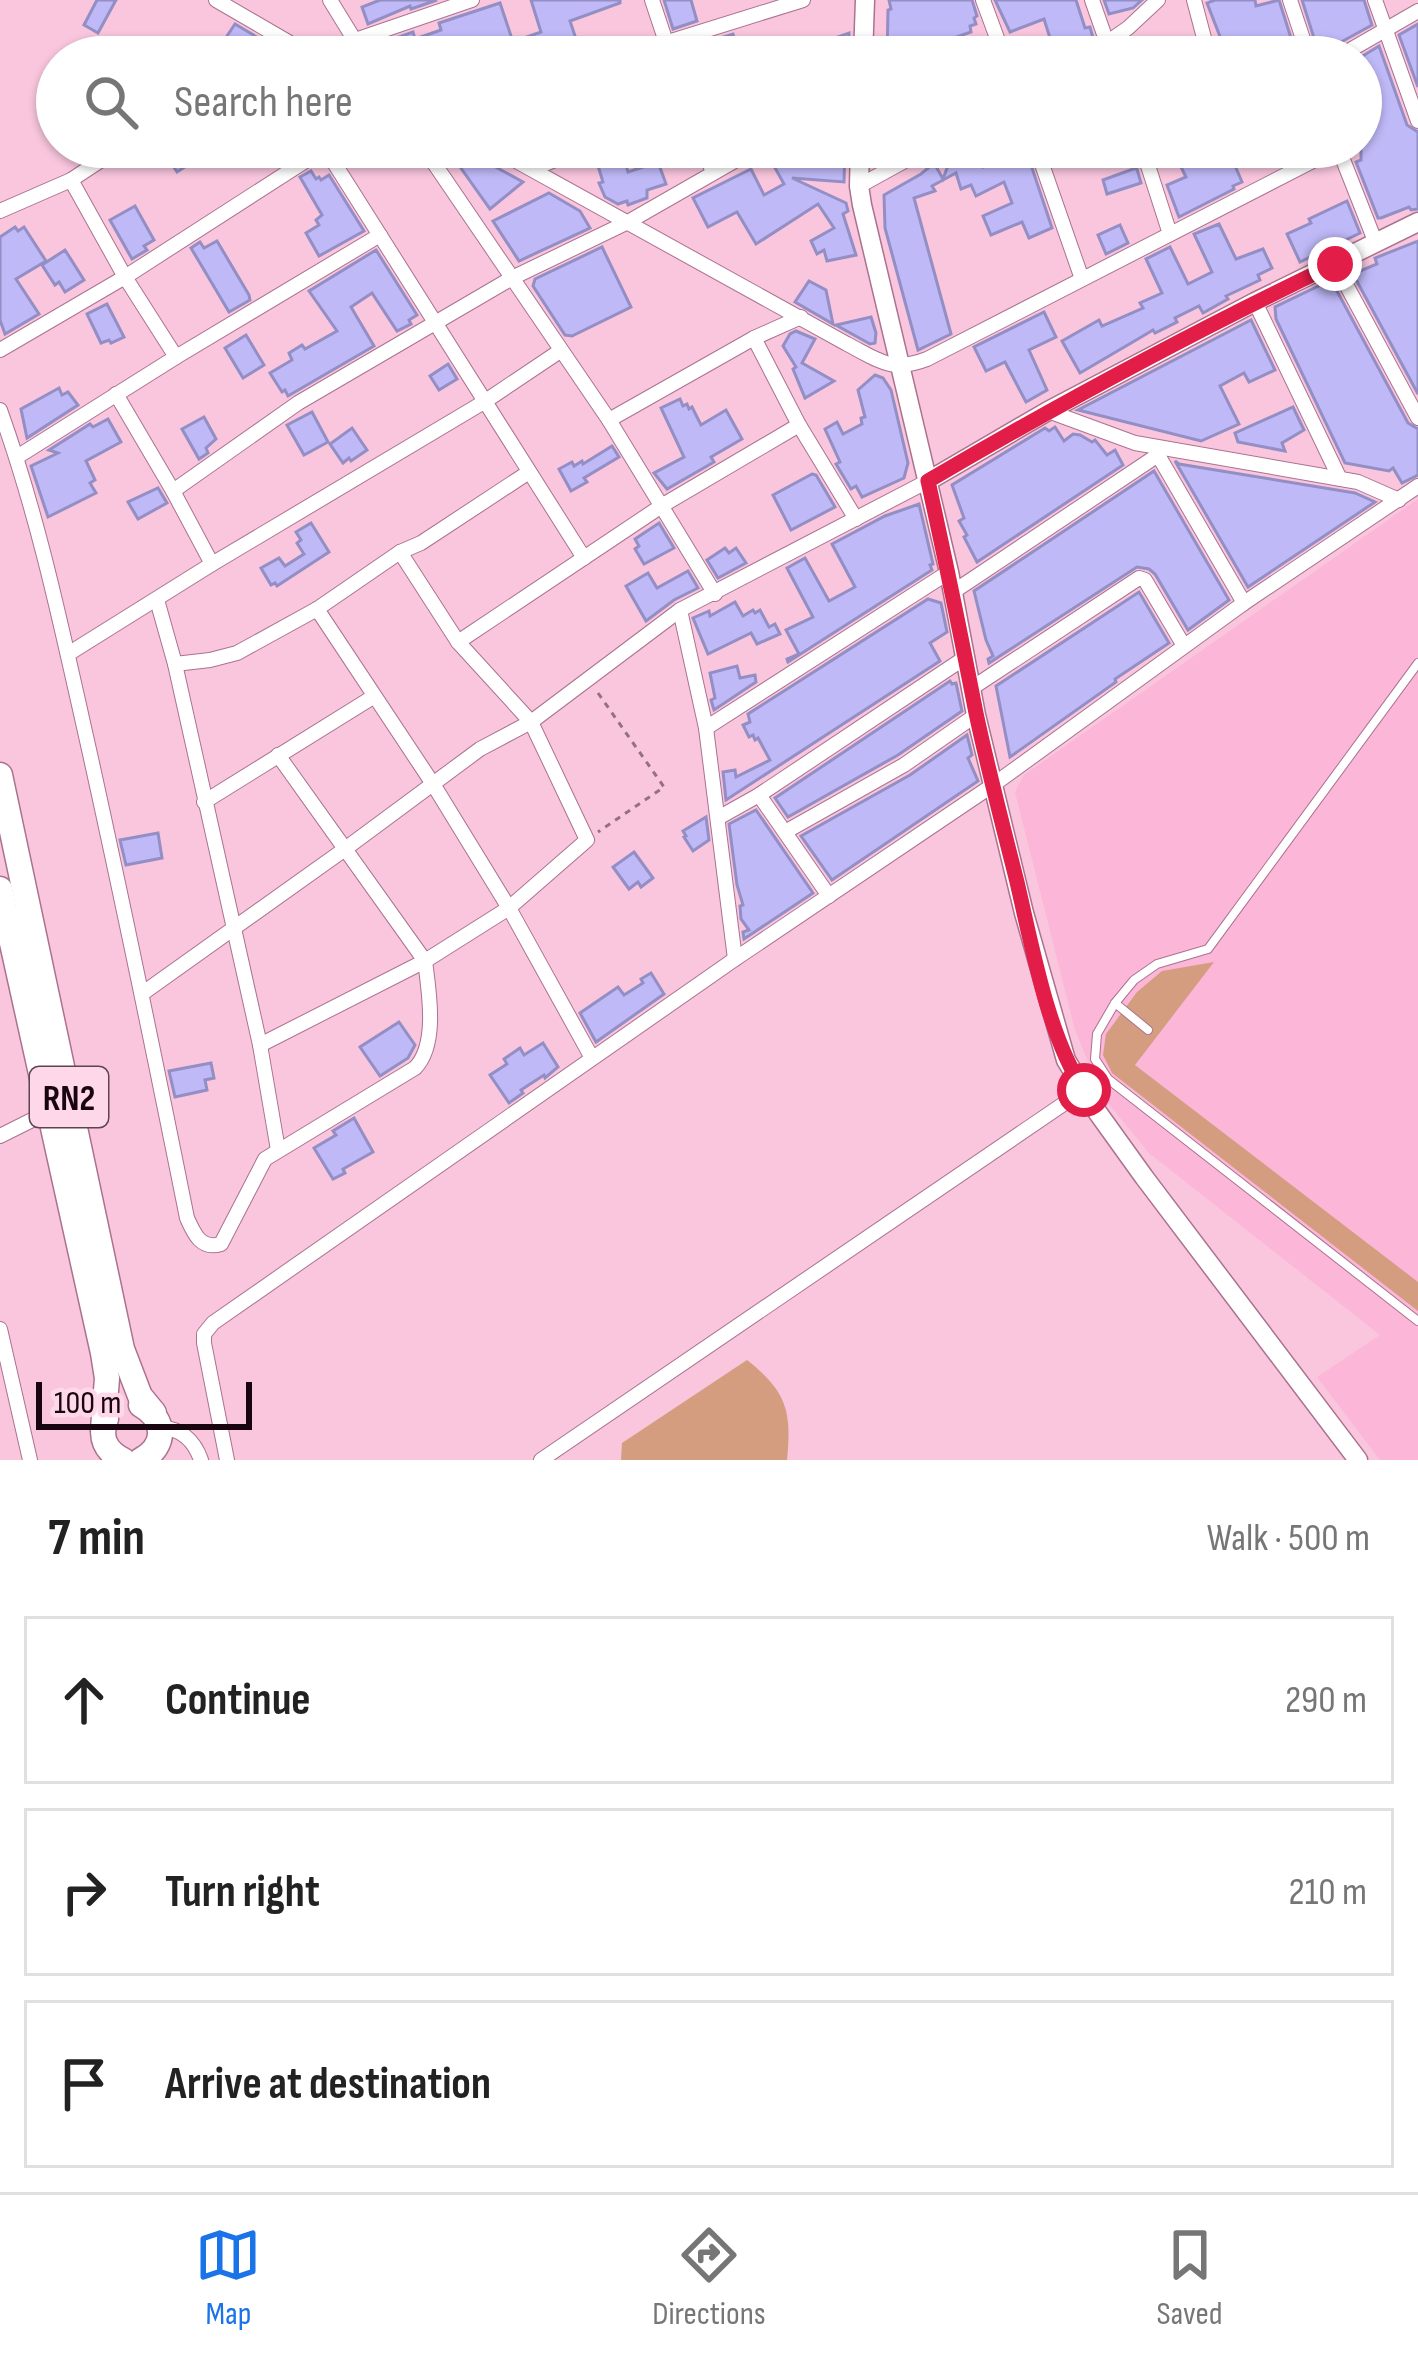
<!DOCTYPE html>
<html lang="en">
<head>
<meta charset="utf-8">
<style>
  body { margin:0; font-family:"Sofia Sans Condensed",sans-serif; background:#f2f2f2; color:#222 }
  .scale { position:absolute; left:36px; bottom:30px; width:216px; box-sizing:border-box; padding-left:12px; border:6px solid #18050f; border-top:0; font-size:33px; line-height:42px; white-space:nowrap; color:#18050f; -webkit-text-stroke:9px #fed8e9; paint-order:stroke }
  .stop { position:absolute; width:36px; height:36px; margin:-27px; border:9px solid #e11d48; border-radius:50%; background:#fff }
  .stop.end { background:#e11d48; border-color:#fff; box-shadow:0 3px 12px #0008 }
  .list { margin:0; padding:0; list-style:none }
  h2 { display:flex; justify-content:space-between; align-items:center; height:156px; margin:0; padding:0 48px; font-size:51px }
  h2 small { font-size:39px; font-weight:400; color:#767676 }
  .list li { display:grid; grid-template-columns:78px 1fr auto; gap:36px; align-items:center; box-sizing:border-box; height:168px; margin:0 24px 24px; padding:0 24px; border:3px solid #e0e0e0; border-radius:0px }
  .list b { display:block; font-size:45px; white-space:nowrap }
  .list em { font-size:39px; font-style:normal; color:#767676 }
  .icon { flex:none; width:66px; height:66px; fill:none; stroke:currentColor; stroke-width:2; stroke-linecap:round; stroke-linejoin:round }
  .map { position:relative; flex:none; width:1418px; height:1460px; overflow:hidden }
  .search { position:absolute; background:#fff; box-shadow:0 3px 9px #0004; left:36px; right:36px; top:36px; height:132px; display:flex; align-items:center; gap:30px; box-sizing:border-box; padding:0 42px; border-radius:66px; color:#767676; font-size:45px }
  .sheet { height:732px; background:#fff }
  nav { display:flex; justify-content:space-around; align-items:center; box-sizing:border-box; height:168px; border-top:3px solid #e0e0e0; background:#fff; font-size:33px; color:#767676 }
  nav a { display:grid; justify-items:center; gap:6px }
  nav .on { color:#1a73e8 }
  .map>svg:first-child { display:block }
  .built { fill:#fbb6d8 }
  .green { fill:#d49d80 }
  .building { fill:#bfb9f8; stroke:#938ec4; stroke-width:3 }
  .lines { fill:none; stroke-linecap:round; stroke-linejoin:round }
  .service-casing { stroke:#ab728f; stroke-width:10 }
  .minor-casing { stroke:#ab728f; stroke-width:16 }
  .tertiary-casing { stroke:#ab728f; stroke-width:21 }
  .trunk-casing { stroke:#ab728f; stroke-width:27 }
  .path { stroke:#957082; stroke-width:3; stroke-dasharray:6 6; stroke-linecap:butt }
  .service { stroke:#fff; stroke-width:8 }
  .minor { stroke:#fff; stroke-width:14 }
  .tertiary { stroke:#fff; stroke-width:18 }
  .trunk { stroke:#fff; stroke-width:24 }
  .route { stroke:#e11d48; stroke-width:15 }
  .labels { text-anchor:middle; stroke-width:12; stroke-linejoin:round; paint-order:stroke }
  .shield { fill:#fed8e9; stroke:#5d4450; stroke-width:3 }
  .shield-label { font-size:36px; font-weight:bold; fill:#18050f }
</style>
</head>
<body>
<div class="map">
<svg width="1418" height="1460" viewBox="0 0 1418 1460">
  <rect width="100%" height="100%" fill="#f9c6de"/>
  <polygon class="built" points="1418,499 1418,1460 1380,1460 1317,1377 1380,1335 1149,1153 1102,1096 1075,1030 1015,792 1024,775"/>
  <g class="green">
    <polygon points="1214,962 1135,1065 1418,1282 1418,1311 1112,1073 1103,1055 1106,1034 1137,992 1162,971"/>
    <path d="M747 1360C786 1391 792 1410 787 1460H621L622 1443Z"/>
  </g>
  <g class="building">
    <polygon points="97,0 116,0 98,33 84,25"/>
    <polygon points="380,0 437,0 411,9 410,6 368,24 362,7"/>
    <polygon points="531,0 620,0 620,3 570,21 582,57 393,57 388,41 413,32 415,39 441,30 439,23 500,3 513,42 541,32"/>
    <polygon points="664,0 691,0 697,21 673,29"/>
    <polygon points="889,0 972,0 977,16 974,18 976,24 970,26 971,32 931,46 887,57 888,10 891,9"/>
    <polygon points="995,0 1076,0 1085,28 1090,27 1093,38 1079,49 1075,57 1056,57 1044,19 1010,32"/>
    <polygon points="1104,0 1142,0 1133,8 1109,14"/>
    <polygon points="1215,0 1255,0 1256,6 1279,0 1297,57 1265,57 1262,49 1228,57 1207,3"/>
    <polygon points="1302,0 1364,0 1372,25 1332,47 1327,57 1320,57"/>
    <polygon points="235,24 265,42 263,46 257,51 255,57 213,57"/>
    <polygon points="1418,24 1418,87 1399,35"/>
    <polygon points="849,33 849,57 682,57 680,50 733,34 739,53 778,42 780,49 800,45 801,50"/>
    <polygon points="1379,46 1407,125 1418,132 1418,209 1411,210 1409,207 1381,218 1378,218 1356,162 1361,160 1361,104 1365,102 1361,92 1361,57"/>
    <polygon points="161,147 190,147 197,159 177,172"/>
    <polygon points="446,147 459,147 523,182 490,209"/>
    <polygon points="599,147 621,147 628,172 658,162 666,184 647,190 647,198 628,205 627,201 618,204 605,197 599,183 603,182 595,156"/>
    <polygon points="794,147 845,147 844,182 792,178 846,203 848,211 843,214 856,255 827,261 824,250 817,254 811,241 834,228 818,204 756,244 737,212 708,227 693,198 751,169 764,195 784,184 770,159"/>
    <polygon points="960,147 976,147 983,167 1004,157 1000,147 1025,147 1052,228 1029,238 1022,222 991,235 983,216 1012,203 1004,182 976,196 971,185 961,189 956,173 932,186 935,191 914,198 951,334 918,350 885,228 884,195 921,174 934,163 943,179 953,152"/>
    <polygon points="1171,147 1227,147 1242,182 1233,186 1234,189 1179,217 1167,185 1186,177"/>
    <polygon points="1133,169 1137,169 1141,183 1107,194 1103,180"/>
    <polygon points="311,171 316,179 319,177 321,180 329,175 364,231 319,256 306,233 319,225 316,220 322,215 300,177"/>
    <polygon points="549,193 580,211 590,228 519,261 493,221"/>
    <polygon points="1347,201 1360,233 1300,262 1287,234 1311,223 1309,219"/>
    <polygon points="135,206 154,240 144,246 147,250 132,259 110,220"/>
    <polygon points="1219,224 1236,259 1263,249 1272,268 1258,275 1260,280 1226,296 1228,299 1203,313 1199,306 1175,318 1177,322 1155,333 1153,330 1143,336 1080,373 1062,341 1099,320 1102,326 1143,308 1140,303 1162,293 1146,259 1170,247 1188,284 1212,272 1194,234"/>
    <polygon points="1120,225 1128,243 1106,254 1098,235"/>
    <polygon points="15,227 18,231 24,227 46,261 16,279 39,314 5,334 0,320 0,237"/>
    <polygon points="217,241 249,295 250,300 229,312 191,248 200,242 204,248"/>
    <polygon points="1418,241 1418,394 1353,274 1377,264 1375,258"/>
    <polygon points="602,247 631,307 572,336 565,335 533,286 535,279"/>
    <polygon points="65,250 84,280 65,292 59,282 55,285 42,265"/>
    <polygon points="376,250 417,315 409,320 411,324 397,331 372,293 351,307 374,346 288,396 285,390 282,392 270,373 292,360 289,353 302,345 305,349 337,331 309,291"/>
    <polygon points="1331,280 1408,423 1418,429 1418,475 1402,483 1393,468 1389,471 1345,463 1276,319 1275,307"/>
    <polygon points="809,281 826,290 833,324 795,302"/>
    <polygon points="107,304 124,337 111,343 109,340 101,343 87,314"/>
    <polygon points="1044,312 1056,337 1029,350 1047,390 1026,402 1005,362 986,371 974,347"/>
    <polygon points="871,317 876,333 875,343 870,344 836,325"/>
    <polygon points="1251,320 1275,370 1249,382 1244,373 1220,386 1239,424 1201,441 1078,410"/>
    <polygon points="796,331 815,339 802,363 834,381 805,398 793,369 796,367 783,346 790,334"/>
    <polygon points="246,335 264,365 243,378 225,348"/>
    <polygon points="448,364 457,379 439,390 430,376"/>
    <polygon points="875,375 883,378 891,390 908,463 904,478 862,497 856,486 851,489 836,464 840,462 825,429 837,422 843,434 862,424 861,418 865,417 858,390"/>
    <polygon points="59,388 62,395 68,392 78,405 27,438 21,409"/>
    <polygon points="680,399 683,406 687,404 689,409 692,407 701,425 726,410 742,439 711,457 714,462 667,489 654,473 684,457 661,408"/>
    <polygon points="1293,407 1304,430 1282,443 1285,451 1238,442 1235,433"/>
    <polygon points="312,412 328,442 304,455 287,425"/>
    <polygon points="204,417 216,439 206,448 208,453 199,459 182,429"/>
    <polygon points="108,419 121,442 86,461 95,480 90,483 96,493 48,517 31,466 58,453 49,450 90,424 93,427"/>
    <polygon points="1055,427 1064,441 1073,434 1080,435 1092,442 1095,440 1107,455 1115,450 1123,465 977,562 964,537 967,535 959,521 964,518 952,485 1045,428 1049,431"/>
    <polygon points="352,428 367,450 351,461 349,458 343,463 330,444"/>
    <polygon points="612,446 619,457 584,478 587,482 571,491 559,469 572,462 574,466 582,461 583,464"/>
    <polygon points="1175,461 1179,464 1355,493 1375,502 1248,587"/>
    <polygon points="1154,471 1229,600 1188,630 1155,574 1149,569 1137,567 989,663 988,659 993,656 986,640 974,591"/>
    <polygon points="812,474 816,475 835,507 791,530 773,495"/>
    <polygon points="158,488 167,503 138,519 128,502"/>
    <polygon points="919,504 933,564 930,565 932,570 788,662 787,659 799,654 786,630 813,617 787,568 805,558 829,601 855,587 832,544 885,516"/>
    <polygon points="311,523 329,552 277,586 275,583 271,585 261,568 279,558 285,566 304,554 297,543 301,540 296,532"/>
    <polygon points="659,523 674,548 644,564 635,549 639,546 635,539"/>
    <polygon points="725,548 729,553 736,548 746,563 718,578 707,560"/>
    <polygon points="688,571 698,588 674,600 646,621 626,586 648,573 657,588"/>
    <polygon points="1139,592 1169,643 1115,679 1116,682 1010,757 996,686"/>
    <polygon points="928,599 941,603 947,632 930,643 940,661 726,800 723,772 735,770 736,777 770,760 758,738 755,740 753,735 749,737 743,725 750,722 748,714"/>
    <polygon points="735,602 743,616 753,610 755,613 760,610 769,627 775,624 780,634 757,644 751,633 708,654 693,618 709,611 710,616"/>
    <polygon points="737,666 740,678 755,675 756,682 714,710 711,700 715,698 710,673"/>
    <polygon points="950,681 952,684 956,683 962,711 898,755 788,817 775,798"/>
    <polygon points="967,735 972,755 968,758 978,781 832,880 801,836 910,775"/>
    <polygon points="756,810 813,893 744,939 743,932 749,930 741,919 740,906 743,905 737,885 729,824"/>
    <polygon points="706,817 709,840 693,851 684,837 686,836 683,831"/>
    <polygon points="158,833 162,858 126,865 120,840"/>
    <polygon points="634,852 653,878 641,887 638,882 629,889 613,867"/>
    <polygon points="651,973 664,994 596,1042 580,1013 618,987 624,995 643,983 641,979"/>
    <polygon points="399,1022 415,1045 408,1058 380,1076 360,1047"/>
    <polygon points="543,1043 558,1067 545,1078 544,1075 521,1090 523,1093 509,1103 490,1075 507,1064 504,1059 520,1048 524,1055"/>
    <polygon points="211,1063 214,1078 205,1080 207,1090 175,1097 169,1071"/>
    <polygon points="354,1118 373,1152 343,1169 345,1173 333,1179 314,1148 336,1135 333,1131"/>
  </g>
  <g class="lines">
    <defs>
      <g id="service">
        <polyline points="1418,663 1208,949 1157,964 1134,980 1115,1003 1097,1034 1095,1059 1108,1079 1418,1321"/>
        <polyline points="1115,1003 1148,1030"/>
      </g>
      <g id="minor">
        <polyline points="216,0 314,57"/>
        <polyline points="330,0 365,57"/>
        <polyline points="652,0 671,57"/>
        <polyline points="983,0 1004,57"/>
        <polyline points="1092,0 1112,57"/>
        <polyline points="1194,0 1209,57"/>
        <polyline points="1290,0 1309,57"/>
        <polyline points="1375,0 1418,121"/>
        <polyline points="355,40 472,0"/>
        <polyline points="266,57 289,43"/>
        <polyline points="620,57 803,0"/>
        <polyline points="1086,57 1128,28 1158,0"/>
        <polyline points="1338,57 1418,11"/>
        <polyline points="423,147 609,420 715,594"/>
        <path d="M491 147 847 344C878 360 891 373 927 359L1338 148"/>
        <polyline points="704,147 713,173"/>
        <polyline points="1036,147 1082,279"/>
        <polyline points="1142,147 1170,234"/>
        <polyline points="1338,147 1375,241"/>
        <polyline points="326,150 584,558"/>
        <polyline points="532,169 588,147"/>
        <polyline points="71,180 125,277 176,357"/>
        <polyline points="859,186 930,147"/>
        <polyline points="0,211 71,180 121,147"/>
        <polyline points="1335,264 1418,418"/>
        <polyline points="1255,302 1340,479"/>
        <polyline points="754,338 799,425 856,519"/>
        <polyline points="0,350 125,277 327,147"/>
        <polyline points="116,394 173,491 212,564"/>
        <path d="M0 410C40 521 64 639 90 754 124 908 156 1063 187 1218 194 1234 201 1250 221 1244L265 1159 415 1068C438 1045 429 992 425 961L278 755"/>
        <polyline points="1048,411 1135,443 1358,482 1399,500"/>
        <polyline points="609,420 754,338 801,317"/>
        <polyline points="1157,448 1158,455 1244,603"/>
        <polyline points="17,457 176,357 380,235"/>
        <polyline points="173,491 298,403 435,323 512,278 628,222 759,147"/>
        <polyline points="953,592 1158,455"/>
        <polyline points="157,600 175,664 260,1045 278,1150"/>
        <polyline points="317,609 433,784 509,908 587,840 531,722 458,642 400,552"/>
        <polyline points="680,610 706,728 735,959"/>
        <polyline points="458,642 663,505 799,425"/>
        <polyline points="68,654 212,564 484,402 560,351"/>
        <polyline points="175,664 210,660 237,653 317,609 400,552 421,543 529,472"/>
        <polyline points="972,688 1139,578 1145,580 1184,646"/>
        <polyline points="706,728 949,572"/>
        <polyline points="759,795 829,896"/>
        <polyline points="204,802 373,697"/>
        <polyline points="718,818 759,795 966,657"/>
        <polyline points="785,832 904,765 976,715"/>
        <polyline points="143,993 345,849 480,749 531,722 680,610 928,481"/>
        <polyline points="260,1045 425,961 509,908 592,1058"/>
        <polyline points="0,1136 48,1112"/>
        <polyline points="0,1329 30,1460"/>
        <path d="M160 1427C182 1429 194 1440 201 1460"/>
        <polyline points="227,1460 204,1343 204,1334 213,1323 735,959 993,785 1244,603 1418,486"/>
        <polyline points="541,1460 1084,1090"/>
      </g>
      <g id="tertiary">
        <polyline points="863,57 865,0"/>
        <polyline points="860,147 859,186 862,205 949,572 976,715 1024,913 1066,1060 1098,1113 1144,1177 1358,1460"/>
        <polyline points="928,481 1048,411 1255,302 1418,222"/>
      </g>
      <g id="trunk">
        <polyline points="0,775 122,1349 140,1396 154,1413"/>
        <polyline points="0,889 103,1353 107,1378 103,1429"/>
        <path d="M106 1419C99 1437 105 1451 123 1460"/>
        <path d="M141 1460C167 1446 166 1419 141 1405"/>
      </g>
    </defs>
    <use href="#service" class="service-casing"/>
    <use href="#minor" class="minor-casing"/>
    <use href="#tertiary" class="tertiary-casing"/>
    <use href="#trunk" class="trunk-casing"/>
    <polyline class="path" points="598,693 664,787 598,832"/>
    <use href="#service" class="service"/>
    <use href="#minor" class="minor"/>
    <use href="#tertiary" class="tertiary"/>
    <use href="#trunk" class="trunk"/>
  </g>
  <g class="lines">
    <path class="route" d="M1084 1090C1048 1037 1032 946 1017 882 1003 826 988 770 976 713 961 636 945 558 928 481 1061 403 1196 330 1335 264"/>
  </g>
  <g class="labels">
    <rect class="shield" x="30" y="1067" width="78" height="60" rx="9"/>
    <g class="shield-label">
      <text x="69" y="1110">RN2</text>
    </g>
  </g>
</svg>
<div class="scale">100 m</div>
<div class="stop" style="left:1084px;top:1090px"></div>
<div class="stop end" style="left:1335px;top:264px"></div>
<div class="search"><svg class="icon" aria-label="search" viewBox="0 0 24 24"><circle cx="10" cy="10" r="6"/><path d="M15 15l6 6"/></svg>Search here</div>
</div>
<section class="sheet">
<h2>7 min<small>Walk · 500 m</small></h2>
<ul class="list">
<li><svg class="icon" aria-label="ahead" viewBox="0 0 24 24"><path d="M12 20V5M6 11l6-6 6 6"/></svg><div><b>Continue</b></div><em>290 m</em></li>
<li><svg class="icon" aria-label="right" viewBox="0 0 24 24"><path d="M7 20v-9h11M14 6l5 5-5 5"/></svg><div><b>Turn right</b></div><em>210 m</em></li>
<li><svg class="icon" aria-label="arrive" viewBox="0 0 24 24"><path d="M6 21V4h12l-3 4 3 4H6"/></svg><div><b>Arrive at destination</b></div></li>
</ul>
</section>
<nav>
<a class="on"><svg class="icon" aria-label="map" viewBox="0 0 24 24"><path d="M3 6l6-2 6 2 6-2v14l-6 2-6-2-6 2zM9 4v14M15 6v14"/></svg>Map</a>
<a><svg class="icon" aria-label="directions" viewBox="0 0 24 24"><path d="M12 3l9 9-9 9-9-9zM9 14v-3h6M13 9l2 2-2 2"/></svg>Directions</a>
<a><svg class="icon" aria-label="saved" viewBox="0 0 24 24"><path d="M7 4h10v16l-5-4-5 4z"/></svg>Saved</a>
</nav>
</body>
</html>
